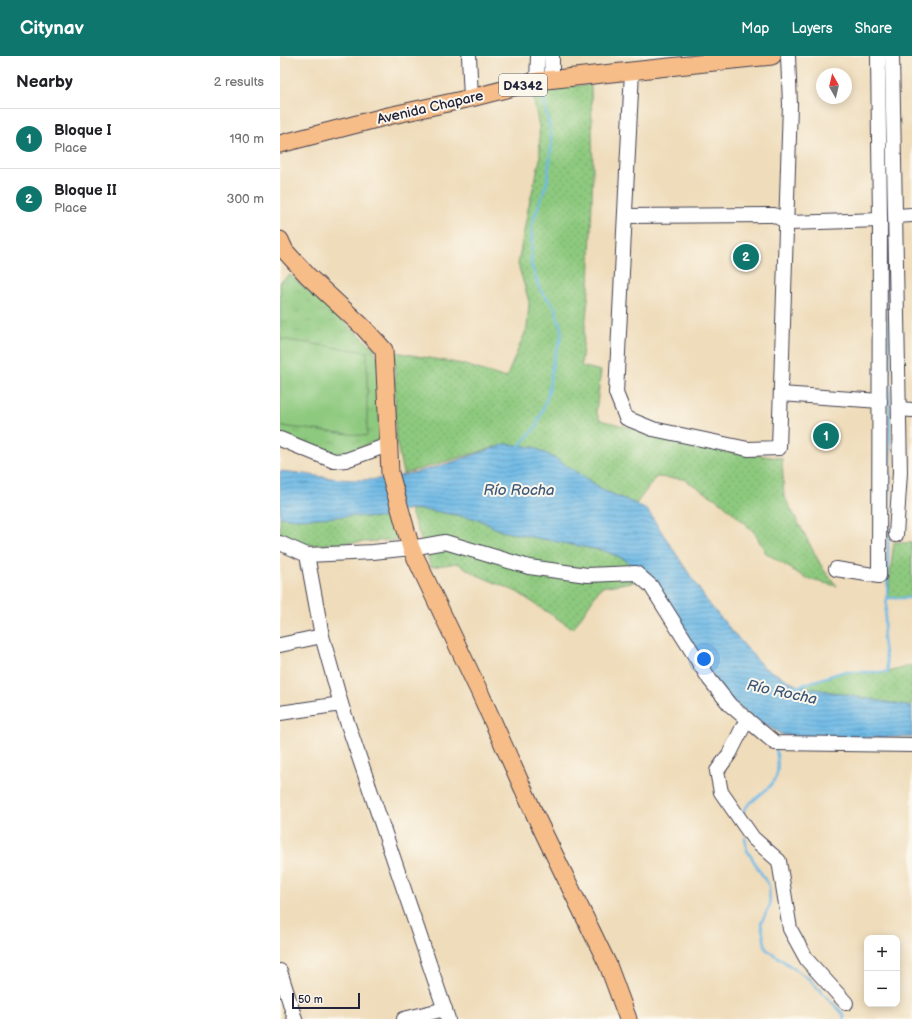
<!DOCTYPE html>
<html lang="en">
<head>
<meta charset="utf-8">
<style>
  body { margin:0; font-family:"Balsamiq Sans",sans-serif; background:#f2f2f2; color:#202124 }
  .controls { position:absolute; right:12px; bottom:12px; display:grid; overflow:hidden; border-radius:8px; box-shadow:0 2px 10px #0003 }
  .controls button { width:36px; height:36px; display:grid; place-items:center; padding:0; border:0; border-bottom:1px solid #e0e0e0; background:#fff; color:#202124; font:20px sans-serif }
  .compass { position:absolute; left:536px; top:12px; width:36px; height:36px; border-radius:50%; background:#fff; box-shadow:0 2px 10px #0003; rotate:352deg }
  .scale { position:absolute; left:12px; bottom:10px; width:68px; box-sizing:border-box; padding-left:4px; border:2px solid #22223b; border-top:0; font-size:11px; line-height:14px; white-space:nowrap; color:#22223b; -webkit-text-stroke:3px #fbf7ec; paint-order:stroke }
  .you { position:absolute; left:424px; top:603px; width:14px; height:14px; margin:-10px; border:3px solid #fff; border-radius:50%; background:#1a73e8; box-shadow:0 0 0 6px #1a73e833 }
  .badge { display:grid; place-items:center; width:26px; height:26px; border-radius:50%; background:#0f766e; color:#fff; font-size:13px; font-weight:700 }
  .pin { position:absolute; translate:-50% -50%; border:2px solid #fff; box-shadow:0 1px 4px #0006 }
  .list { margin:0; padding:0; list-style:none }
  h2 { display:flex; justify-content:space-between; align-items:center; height:52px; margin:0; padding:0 16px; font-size:17px }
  h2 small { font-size:13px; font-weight:400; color:#757577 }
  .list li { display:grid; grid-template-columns:26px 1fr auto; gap:12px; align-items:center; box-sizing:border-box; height:60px; padding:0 16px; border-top:1px solid #e0e0e0 }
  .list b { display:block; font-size:15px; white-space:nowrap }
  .list p { margin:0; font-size:13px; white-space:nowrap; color:#757577 }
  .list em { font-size:13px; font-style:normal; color:#757577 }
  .map { position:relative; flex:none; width:632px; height:963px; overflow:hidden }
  header { display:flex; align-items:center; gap:24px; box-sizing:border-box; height:56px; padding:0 20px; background:#0f766e; color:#fff }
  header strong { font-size:19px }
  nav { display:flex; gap:22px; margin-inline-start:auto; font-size:14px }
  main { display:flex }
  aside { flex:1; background:#fff }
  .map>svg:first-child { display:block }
  .grass { fill:url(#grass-dots); stroke:#58765c }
  .park { fill:url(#park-tufts); stroke:#58765c }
  .garden { fill:#8dc97e; stroke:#58765c }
  .water { fill:url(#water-rules); stroke:#486e90 }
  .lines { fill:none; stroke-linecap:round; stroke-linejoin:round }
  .stream { stroke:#6db9e6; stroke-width:2.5 }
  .minor-casing { stroke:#413e4e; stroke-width:16 }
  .major-casing { stroke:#413e4e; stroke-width:19 }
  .minor { stroke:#fff; stroke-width:14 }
  .major { stroke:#f7bd88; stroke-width:17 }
  .labels { text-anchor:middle; stroke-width:4; stroke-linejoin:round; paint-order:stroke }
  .shield { fill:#fbf7ec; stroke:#636270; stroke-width:1 }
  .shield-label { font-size:13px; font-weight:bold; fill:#22223b }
  .street-label { font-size:14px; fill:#22223b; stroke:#fbf7ec }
  .water-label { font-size:15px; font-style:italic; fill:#3c5777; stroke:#fbf7ec }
</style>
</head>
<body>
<header>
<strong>Citynav</strong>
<nav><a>Map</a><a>Layers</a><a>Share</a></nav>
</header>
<main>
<aside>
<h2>Nearby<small>2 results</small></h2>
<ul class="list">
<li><span class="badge">1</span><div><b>Bloque I</b><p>Place</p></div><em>190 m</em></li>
<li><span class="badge">2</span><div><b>Bloque II</b><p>Place</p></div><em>300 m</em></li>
</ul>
</aside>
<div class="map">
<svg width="632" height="963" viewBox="0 0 632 963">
  <defs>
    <pattern id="grass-dots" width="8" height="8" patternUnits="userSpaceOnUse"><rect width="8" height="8" fill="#8dc97e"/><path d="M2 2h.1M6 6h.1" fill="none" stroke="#79ac6e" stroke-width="1.8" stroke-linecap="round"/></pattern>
    <pattern id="park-tufts" width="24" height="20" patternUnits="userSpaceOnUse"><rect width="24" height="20" fill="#8dc97e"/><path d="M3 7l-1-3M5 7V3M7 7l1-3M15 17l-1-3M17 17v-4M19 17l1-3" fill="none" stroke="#79ac6e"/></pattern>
    <pattern id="water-rules" width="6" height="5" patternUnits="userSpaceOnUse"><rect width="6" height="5" fill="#6db9e6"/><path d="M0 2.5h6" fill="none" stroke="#5996bc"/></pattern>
  </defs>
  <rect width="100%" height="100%" fill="#fbf7ec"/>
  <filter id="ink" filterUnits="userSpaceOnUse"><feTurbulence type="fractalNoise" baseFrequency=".025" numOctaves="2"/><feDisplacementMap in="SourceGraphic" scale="8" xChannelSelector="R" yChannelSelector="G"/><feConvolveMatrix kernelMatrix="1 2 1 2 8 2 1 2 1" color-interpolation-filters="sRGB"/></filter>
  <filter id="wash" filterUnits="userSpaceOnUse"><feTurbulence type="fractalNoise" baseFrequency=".012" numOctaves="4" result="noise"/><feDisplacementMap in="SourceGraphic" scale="16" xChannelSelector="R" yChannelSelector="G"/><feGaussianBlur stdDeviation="0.9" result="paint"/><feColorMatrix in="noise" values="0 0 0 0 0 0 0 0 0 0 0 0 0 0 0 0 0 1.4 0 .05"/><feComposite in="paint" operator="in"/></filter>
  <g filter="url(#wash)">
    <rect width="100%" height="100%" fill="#efdcba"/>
    <g class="grass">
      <polygon points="311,29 313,114 309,234 301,310 321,315 316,356 320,364 448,396 502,402 504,440 543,513 557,530 527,523 486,497 474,476 442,447 404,423 376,421 356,448 325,435 278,404 253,391 226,388 123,418 115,377 115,296 182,308 226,322 247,272 249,246 238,208 248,153 260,103 259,71 252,36 273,31"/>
      <polygon points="130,453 154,455 198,463 221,475 325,495 344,503 368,521 353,526 321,531 293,573 237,536 197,519 177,507 151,511"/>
      <path d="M113 459 118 484 33 489 0 488V461C25 464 49 460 74 460 88 461 100 463 113 459Z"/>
      <polygon points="614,486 632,487 632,539 629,542 607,542"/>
      <polygon points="632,609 632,651 519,630 562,616 608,616"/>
    </g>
    <polygon class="park" points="10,219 93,291 98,304 100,384 56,400 0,378 0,226"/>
    <polygon class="garden" points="0,283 87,296 87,380 0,370"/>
    <path class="water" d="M226 388 253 391 278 404 325 435 356 448 368 455 429 548 483 611 519 630 632 651V681L537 682 503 679 478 665 446 640 368 521 344 503 325 495 221 475 198 463 154 455 130 453 102 462 73 460 17 463 0 461V415C27 417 55 425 82 424 131 423 180 403 226 388Z"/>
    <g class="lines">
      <g class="stream">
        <polyline points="265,13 265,0"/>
        <polyline points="238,391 256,371 268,339 273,305 282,278 275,251 260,234 251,208 252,168 267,126 272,85 263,38"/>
        <polyline points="607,542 629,542 632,539"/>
        <polyline points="516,631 562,616 608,616 603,584 607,542 610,393 608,163"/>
        <path d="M463 758C464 751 469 748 474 744 497 725 501 722 496 692"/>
        <polyline points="465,782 467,794 489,830 490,849 481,867 486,893 529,923 564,959 564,963"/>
      </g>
    </g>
  </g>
  <g filter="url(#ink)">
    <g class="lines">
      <defs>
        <g id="minor">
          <polyline points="189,0 191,42"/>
          <polyline points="612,0 620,416 616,479"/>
          <polyline points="352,15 336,337 346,362 373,373 468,393 499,392 510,49 508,0"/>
          <polyline points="272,23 272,0"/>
          <polyline points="257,25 258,0"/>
          <polyline points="345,160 494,159 509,167 600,164"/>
          <polyline points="616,160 632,159"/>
          <polyline points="501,338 600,345"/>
          <polyline points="619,353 632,354"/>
          <polyline points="0,383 54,405 66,404 108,389"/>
          <polyline points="0,487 27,499 93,496 131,492 165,486 249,511 307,519 356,517 371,530 430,624 450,649 495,687 632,689"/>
          <polyline points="27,499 42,580 61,648 168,963"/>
          <polyline points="556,513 599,520 600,164 598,0"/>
          <polyline points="0,589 42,580"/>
          <polyline points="0,657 61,648"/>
          <polyline points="467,663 450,697 437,715 441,736 473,782 499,805 510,873 527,904 566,947"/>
          <polyline points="0,915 15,963"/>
          <polyline points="124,963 165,953"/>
        </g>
        <g id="major">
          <polyline points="0,88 108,60 191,42 257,25 492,0"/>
          <polyline points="0,184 5,195 28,220 84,272 104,294 110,417 131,492 200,637 255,759 328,909 348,963"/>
        </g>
      </defs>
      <use href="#minor" class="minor-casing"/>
      <use href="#major" class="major-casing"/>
      <use href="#minor" class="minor"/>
      <use href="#major" class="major"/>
    </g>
  </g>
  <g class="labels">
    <rect class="shield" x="219" y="18" width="48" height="22" rx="3"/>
    <g class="shield-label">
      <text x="243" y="34">D4342</text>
    </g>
    <g class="street-label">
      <text transform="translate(150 51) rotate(-13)" y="5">Avenida Chapare</text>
    </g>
    <g class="water-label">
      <text x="239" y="439">Río Rocha</text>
      <text transform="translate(502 636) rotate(12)" y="5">Río Rocha</text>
    </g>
  </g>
</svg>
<div class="controls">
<button>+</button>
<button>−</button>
</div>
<svg class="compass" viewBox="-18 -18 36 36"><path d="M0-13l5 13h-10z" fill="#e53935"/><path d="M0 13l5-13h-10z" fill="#757577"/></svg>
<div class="scale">50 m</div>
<div class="you"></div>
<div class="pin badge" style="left:546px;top:380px">1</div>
<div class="pin badge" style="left:466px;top:201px">2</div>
</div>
</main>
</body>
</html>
